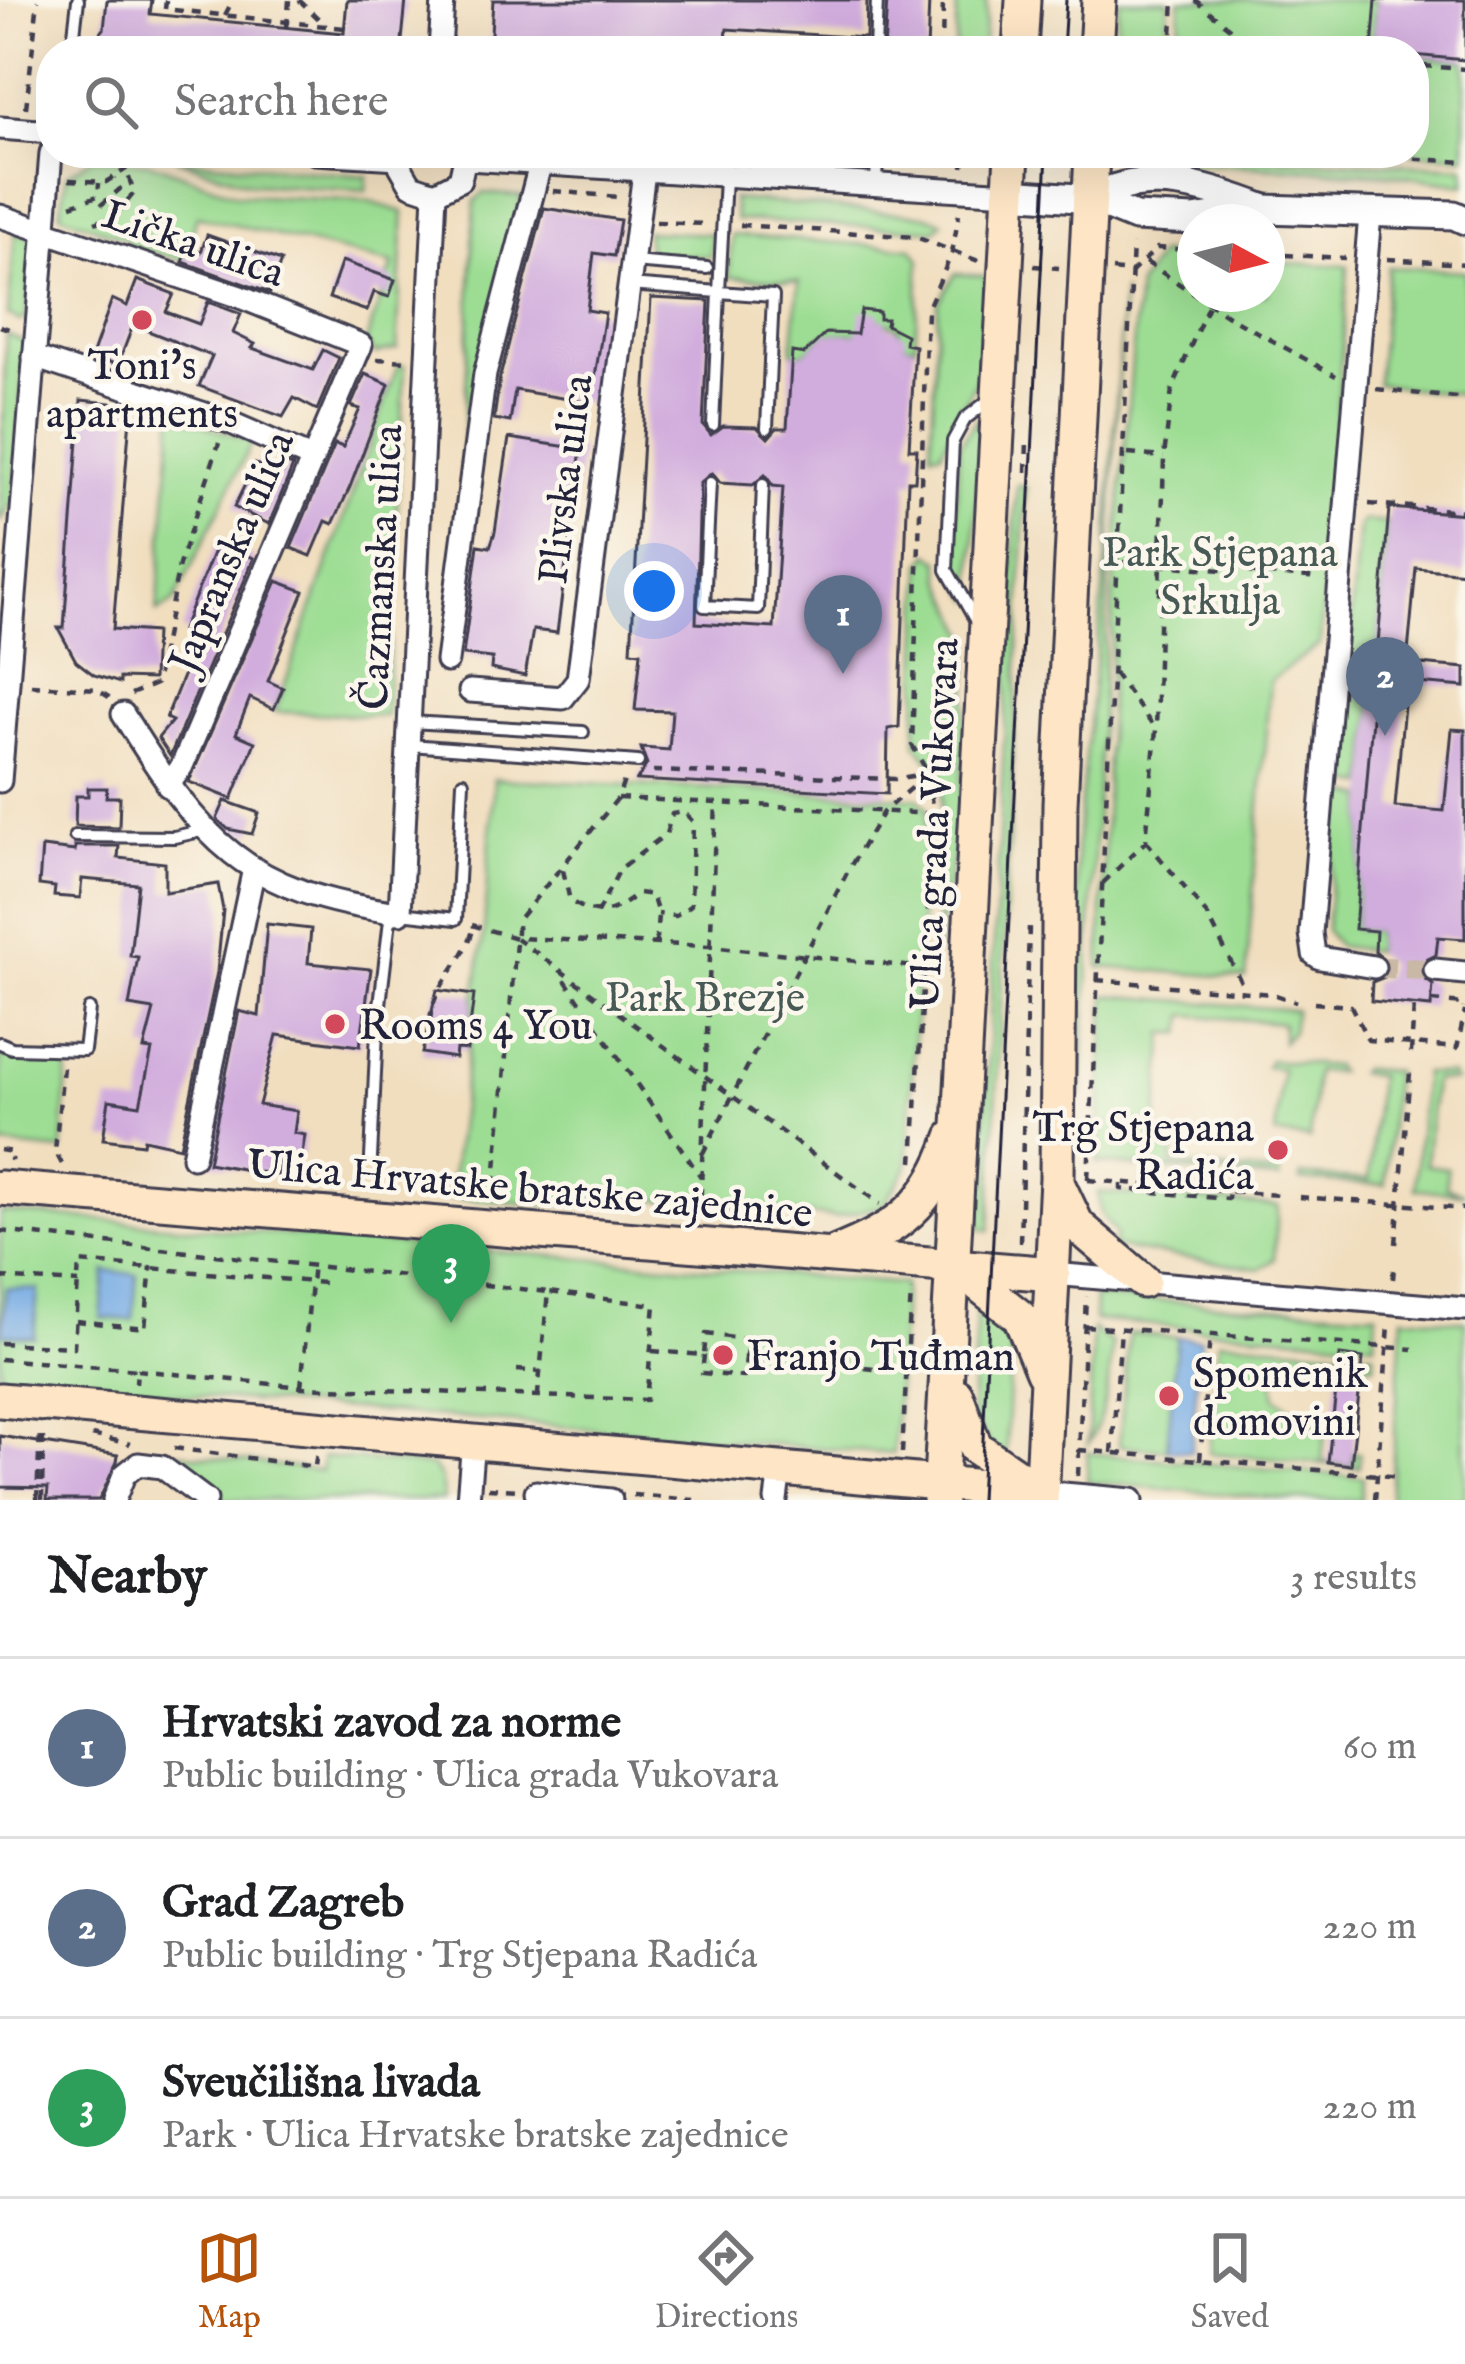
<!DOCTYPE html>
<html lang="en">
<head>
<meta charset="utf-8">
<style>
  body { margin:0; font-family:"IM FELL English",serif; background:#f2f2f2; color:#202124 }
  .compass { position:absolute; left:1177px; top:204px; width:108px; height:108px; border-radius:50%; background:#fff; box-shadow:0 12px 48px #0002; rotate:97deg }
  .you { position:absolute; left:654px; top:591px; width:42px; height:42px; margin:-30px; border:9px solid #fff; border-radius:50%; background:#1a73e8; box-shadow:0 0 0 18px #1a73e833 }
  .badge { display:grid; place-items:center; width:78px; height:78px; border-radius:50%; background:#b45309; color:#fff; font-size:39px; font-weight:700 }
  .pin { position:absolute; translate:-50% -99px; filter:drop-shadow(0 3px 6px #0008) }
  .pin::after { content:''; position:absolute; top:63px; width:42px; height:36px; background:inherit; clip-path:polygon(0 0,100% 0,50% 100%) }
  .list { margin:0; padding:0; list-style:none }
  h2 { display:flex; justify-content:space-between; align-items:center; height:156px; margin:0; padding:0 48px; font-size:51px }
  h2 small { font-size:39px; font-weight:400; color:#757577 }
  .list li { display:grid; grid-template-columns:78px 1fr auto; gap:36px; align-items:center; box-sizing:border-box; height:180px; padding:0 48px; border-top:3px solid #e0e0e0 }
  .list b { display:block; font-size:45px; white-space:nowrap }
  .list p { margin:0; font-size:39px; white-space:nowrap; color:#757577 }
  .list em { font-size:39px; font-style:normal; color:#757577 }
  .icon { flex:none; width:66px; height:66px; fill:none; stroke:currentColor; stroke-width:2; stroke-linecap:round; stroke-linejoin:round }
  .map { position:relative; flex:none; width:1465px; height:1500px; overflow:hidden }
  .search { position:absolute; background:#fff; box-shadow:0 12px 48px #0002; left:36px; right:36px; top:36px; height:132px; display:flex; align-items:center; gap:30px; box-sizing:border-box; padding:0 42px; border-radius:48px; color:#757577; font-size:45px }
  .sheet { height:696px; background:#fff }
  nav { display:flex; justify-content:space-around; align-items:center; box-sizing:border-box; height:168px; border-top:3px solid #e0e0e0; background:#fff; font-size:33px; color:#757577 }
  nav a { display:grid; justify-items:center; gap:6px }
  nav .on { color:#b45309 }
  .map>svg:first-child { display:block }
  .green { fill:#9cdd93; stroke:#5f8067; stroke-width:3 }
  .water { fill:#76abe4; stroke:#4c6690; stroke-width:3 }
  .building { fill:#d1addd; fill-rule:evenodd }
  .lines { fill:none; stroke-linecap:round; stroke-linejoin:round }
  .minor-tunnel { stroke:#c8b8a5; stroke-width:21; stroke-dasharray:21 10; stroke-linecap:butt }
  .service-casing { stroke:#413e4f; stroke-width:16 }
  .minor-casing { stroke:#413e4f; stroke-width:27 }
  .tertiary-casing { stroke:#413e4f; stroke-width:33 }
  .secondary-casing { stroke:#413e4f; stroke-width:39 }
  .path { stroke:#413e4f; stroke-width:4.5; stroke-dasharray:9 9; stroke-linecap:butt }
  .service { stroke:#fff; stroke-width:10 }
  .minor { stroke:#fff; stroke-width:21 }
  .tertiary { stroke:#fff; stroke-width:27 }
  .secondary { stroke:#fde5c5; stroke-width:33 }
  .tram { stroke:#22223b; stroke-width:3 }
  .poi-dot { fill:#d1495b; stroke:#fbf7ec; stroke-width:4.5 }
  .labels { text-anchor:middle; stroke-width:9; stroke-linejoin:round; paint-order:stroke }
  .street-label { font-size:42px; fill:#22223b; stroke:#fbf7ec }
  .poi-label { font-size:42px; fill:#22223b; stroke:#fbf7ec; text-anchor:start }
  .park-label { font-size:42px; fill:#475a55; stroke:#fbf7ec }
</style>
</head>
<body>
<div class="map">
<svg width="1465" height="1500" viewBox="0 0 1465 1500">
  <rect width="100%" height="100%" fill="#fbf7ec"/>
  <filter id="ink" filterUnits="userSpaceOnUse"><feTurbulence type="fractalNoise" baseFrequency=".00833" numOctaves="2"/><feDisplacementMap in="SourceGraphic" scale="24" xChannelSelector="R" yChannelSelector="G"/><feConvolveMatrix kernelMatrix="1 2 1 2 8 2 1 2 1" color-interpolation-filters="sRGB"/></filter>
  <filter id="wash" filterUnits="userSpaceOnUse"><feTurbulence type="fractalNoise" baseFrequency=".004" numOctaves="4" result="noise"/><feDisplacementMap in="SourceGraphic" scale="48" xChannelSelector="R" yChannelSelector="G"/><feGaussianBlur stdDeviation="2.7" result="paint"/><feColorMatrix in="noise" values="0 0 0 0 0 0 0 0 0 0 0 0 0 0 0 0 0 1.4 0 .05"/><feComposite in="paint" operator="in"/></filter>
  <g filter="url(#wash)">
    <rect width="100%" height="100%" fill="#f1debf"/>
    <g class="green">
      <polygon points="957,0 987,0 983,51 955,51"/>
      <polygon points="1119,0 1169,0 1166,51 1114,51"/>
      <polygon points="1180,0 1376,0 1372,51 1179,51"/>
      <polygon points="1424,58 1465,60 1465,156 1410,153 1414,153 1414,122 1420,121"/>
      <polygon points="1155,153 1465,167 1465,185 1394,175 1166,161"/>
      <polygon points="92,158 151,163 237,195 367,201 404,212 397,349 375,354 366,341 393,264 197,216 184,261 128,245 126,239 60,214 67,175"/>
      <polygon points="176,159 367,176 366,191 251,184"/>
      <polygon points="483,193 522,196 462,473 475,201"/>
      <polygon points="733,199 924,215 943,222 935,230 736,220"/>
      <polygon points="646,231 712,234 711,257 649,254"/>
      <polygon points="15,233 30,237 33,244 26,319 20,321 8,315"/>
      <polygon points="732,235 912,248 920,260 915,346 905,344 897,327 879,319 857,334 826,334 804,354 792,352 799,282 729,277"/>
      <polygon points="1159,254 1195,257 1195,294 1267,294 1267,262 1348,266 1320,644 1270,681 1246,978 1100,967 1113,593 1138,286"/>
      <polygon points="1388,267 1465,271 1465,395 1377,384"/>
      <polygon points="955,274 986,276 980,373 941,452 931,452 938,303"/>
      <polygon points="1123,290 1082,1097 1076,847 1107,553"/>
      <polygon points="6,334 26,342 13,500 0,523"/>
      <polygon points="398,365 405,366 386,716 275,712"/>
      <polygon points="173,414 252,442 174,602 157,612"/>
      <polygon points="977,418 981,423 972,599 955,575 954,563 959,445"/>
      <polygon points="1017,485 1026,487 990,1230 980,1229"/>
      <polygon points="1364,521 1388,523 1366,785 1350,783 1338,768 1359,526"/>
      <polygon points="930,553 940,560 942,577 970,640 959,826 935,955 943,777 916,744 922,564"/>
      <polygon points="494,779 918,798 927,808 907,1168 883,1206 836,1217 633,1198 548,1205 449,1198 484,930"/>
      <polygon points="1348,794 1366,797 1355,929 1376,931 1375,951 1337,946 1326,930 1337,802"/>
      <polygon points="1106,995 1295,1010 1292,1031 1282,1042 1282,1023 1186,1015 1183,1033 1165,1033 1155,1145 1173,1147 1173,1165 1272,1173 1274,1155 1280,1161 1279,1179 1098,1163"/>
      <polygon points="0,1057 68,1059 62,1151 2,1145"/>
      <polygon points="1270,1060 1334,1066 1338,1072 1316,1071 1310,1139 1275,1135 1282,1069 1266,1067"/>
      <polygon points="1362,1069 1394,1071 1385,1185 1300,1180 1301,1175 1369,1180 1378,1076 1359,1073"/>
      <polygon points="1424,1073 1451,1075 1455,1081 1434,1080 1426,1165 1447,1168 1446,1187 1465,1194 1415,1189"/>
      <polygon points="1098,1192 1278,1206 1274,1260 1259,1269 1113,1247 1116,1234 1101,1214"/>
      <polygon points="0,1212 904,1284 893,1454 0,1380"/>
      <polygon points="1095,1297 1377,1313 1375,1343 1094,1320"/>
      <polygon points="977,1304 1006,1323 1011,1342 1006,1456 997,1455 971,1415"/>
      <polygon points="1403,1316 1465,1321 1465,1500 1390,1500"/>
      <path d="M1093 1329 1112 1344C1111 1377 1104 1418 1088 1444Z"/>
      <polygon points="1129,1333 1177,1337 1167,1450 1119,1446"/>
      <polygon points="1219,1340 1374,1353 1374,1365 1363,1364 1363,1356 1334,1354 1332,1367 1282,1366 1274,1383 1276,1397 1325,1432 1322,1462 1352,1465 1354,1452 1360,1454 1359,1467 1209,1453"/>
      <polygon points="180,1453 321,1471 323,1457 432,1466 440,1477 444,1500 219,1500 183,1471"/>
      <polygon points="1088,1453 1363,1477 1361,1500 1292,1500 1087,1482"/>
    </g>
    <g class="water">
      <polygon points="105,1271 137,1274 133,1320 101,1318"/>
      <polygon points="6,1288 38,1290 34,1337 2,1334"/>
      <polygon points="1177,1337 1201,1339 1191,1452 1167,1450"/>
    </g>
    <g id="blocks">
      <g class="building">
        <polygon points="107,0 152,0 150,14 344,33 347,0 406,0 401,51 85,51 104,29"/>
        <polygon points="493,0 867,0 866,38 727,29 725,51 490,51"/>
        <polygon points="887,0 929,0 927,51 884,51"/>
        <polygon points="1376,0 1465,0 1465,60 1372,51"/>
        <polygon points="544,208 620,220 614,256 594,253 587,310 605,313 591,403 515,390 510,422 494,419 500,377"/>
        <polygon points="207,235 281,261 270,293 183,262 189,247 201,252"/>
        <polygon points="342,261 395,280 389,297 374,292 367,311 329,298"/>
        <polygon points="137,280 174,294 166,312 199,324 208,302 241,314 233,333 255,344 252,348 313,370 323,350 339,358 317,410 294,398 283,417 199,386 212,356 133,325 118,365 92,356 112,299 127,306"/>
        <path d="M651 298 709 301 703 425 711 435 723 426 757 427 768 438 777 428H787L792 352 804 354 826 333 857 334 861 310 879 312V319H887L886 325 906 335 905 344 915 346 909 449H917L915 481H908L899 727 888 729 887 794 637 780 647 764 641 748 669 750 672 711 635 710 641 652 631 651ZM712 473 720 483 753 485 765 475 773 486 783 487 774 628 696 623 700 483Z"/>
        <polygon points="365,374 389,384 350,487 333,524 326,521 311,556 291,548 335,444 343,447 360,409 351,406"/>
        <polygon points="81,400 131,405 113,629 155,632 153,679 120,678 120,683 94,675 76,661 58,628 64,628"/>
        <polygon points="509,438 581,449 557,633 533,630 525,676 491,669 492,658 463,655 478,545 490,547 495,532"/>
        <polygon points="255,464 283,473 287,464 293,466 269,524 234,507"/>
        <polygon points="1389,508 1465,514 1465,573 1416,568 1407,663 1465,668 1465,687 1406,682 1395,807 1444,811 1452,729 1465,730 1465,939 1438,937 1436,955 1422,962 1422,977 1433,985 1431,1007 1371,1001 1372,982 1385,977 1388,963 1375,952 1376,931 1355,929"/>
        <polygon points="217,543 254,558 170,756 158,738 172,721 166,718 194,649 198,637 182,630"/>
        <polygon points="277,581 304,591 268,681 283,688 274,709 250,698 236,734 255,742 232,799 189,782"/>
        <polygon points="88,788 107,788 106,797 120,797 119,827 75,826 76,796 88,796"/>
        <polygon points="225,801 259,813 252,834 228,829 217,819"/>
        <polygon points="75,846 119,846 118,858 165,863 165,892 218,884 223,910 217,972 180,1147 144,1139 143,1144 103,1139 109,1100 140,1105 152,1050 144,1049 154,1010 129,1006 138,957 130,956 138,884 82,879 80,898 54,896 55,887 39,885 42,847 75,851"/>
        <polygon points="267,924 311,929 308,963 371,969 360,1046 277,1035 259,1105 297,1111 294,1133 305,1135 302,1155 279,1156 277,1175 208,1163 239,1011 259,1016"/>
        <polygon points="437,990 474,995 467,1050 456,1049 455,1058 422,1053"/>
        <polygon points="1340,1355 1363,1358 1351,1465 1328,1462"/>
        <polygon points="0,1436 118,1455 117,1462 99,1500 47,1500 48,1488 0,1487"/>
      </g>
    </g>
  </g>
  <g filter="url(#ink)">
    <use href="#blocks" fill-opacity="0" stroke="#413e4f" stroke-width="3"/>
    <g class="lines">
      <polyline class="minor-tunnel" points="1374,967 1435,970"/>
      <defs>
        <g id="service">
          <polyline points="72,51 78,0"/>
          <polyline points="768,51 875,49 877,0"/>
          <polyline points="876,186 877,153"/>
          <polyline points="632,262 707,268"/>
          <polyline points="629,285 719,292 725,178"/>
          <polyline points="713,425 719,292 773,296 767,428"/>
          <polyline points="710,483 704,606 758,609 763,485"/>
          <polyline points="977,623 947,570 953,441 965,419 993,397"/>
          <polyline points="410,722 583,732"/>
          <polyline points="410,745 638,762"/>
          <polyline points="75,836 174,837 205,830"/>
          <polyline points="400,913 456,919 463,782"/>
          <polyline points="0,1043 12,1048 84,1050 89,1009"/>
          <polyline points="371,1158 377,1030 391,911"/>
        </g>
        <g id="minor">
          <polyline points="440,51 443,0"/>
          <polyline points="0,128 51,132"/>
          <polyline points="315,153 399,158"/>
          <polyline points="401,153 400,166 411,185 435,193 460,180 466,153"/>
          <polyline points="467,159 1010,193"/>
          <polyline points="1370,214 1311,933 1314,954 1320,958 1374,967"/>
          <polyline points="0,216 240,297 361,345 182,766 168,786"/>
          <polyline points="34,357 229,422 311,458"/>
          <polyline points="447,661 485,374 540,165"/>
          <polyline points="470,691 563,698 578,679 644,172"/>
          <path d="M123 714C202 841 244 893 400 913L435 193"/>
          <polyline points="0,781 51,153"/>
          <polyline points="1435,970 1465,973"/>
          <polyline points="193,1157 253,873"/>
          <polyline points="1053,1274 1465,1309"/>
          <polyline points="536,1492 611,1500"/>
          <polyline points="1041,1492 1132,1500"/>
          <polyline points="114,1500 124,1475 138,1464 162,1467 206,1500"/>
          <polyline points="468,1500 473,1440"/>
          <polyline points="776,1500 780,1469"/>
        </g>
        <g id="tertiary">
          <polyline points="1010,193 1091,199 1135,217 1193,220 1265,209 1454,215 1465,220"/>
          <path d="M1091 199C1147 167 1208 187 1265 209"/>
        </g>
        <g id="secondary">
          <polyline points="1020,51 1023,0"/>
          <polyline points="1096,51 1099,0"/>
          <polyline points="1059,1187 1077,1225 1143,1281"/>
          <polyline points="0,1188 1053,1274"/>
          <path d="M834 1254C899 1228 930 1206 954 1137"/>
          <polyline points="962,1271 1020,1317 1043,1372"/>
          <polyline points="956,1395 975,1447 1035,1488"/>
          <polyline points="0,1400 1041,1492"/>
          <polyline points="940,1500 1012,153"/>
          <polyline points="1041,1500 1057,1178 1060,804 1092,153"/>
        </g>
      </defs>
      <use href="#service" class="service-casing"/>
      <use href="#minor" class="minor-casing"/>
      <use href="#tertiary" class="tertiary-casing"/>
      <use href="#secondary" class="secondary-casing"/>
      <g class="path">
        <polyline points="166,0 165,9 344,28"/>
        <polyline points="299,0 326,26"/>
        <polyline points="1195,0 1258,51"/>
        <polyline points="225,15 233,0"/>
        <polyline points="287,27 289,0"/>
        <polyline points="538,51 539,37"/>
        <polyline points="942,51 943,0"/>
        <polyline points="1171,51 1174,0"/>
        <polyline points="1423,66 1465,69"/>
        <polyline points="26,108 38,0"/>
        <polyline points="799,153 862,154"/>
        <polyline points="1325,153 1465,162"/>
        <polyline points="963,167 965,153"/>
        <polyline points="69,180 106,182 126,169 127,158"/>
        <polyline points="553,191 619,197"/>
        <polyline points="71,205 98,196 99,183"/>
        <polyline points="101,205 120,189 114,179"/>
        <polyline points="116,215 134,193 126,169"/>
        <polyline points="656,222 705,224"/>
        <polyline points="95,223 116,215 120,235"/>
        <polyline points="740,225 916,237 981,262"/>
        <polyline points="1267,254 1345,258"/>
        <polyline points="1387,259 1465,264"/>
        <polyline points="1146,262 1228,316 1336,376"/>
        <polyline points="1034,266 1059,268"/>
        <polyline points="1112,270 1132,272 1157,248 1195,250"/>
        <polyline points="0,326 15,331"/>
        <polyline points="377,359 407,361"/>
        <polyline points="1376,389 1465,399"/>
        <polyline points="1128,454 1164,457"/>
        <polyline points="1026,472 1027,440"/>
        <polyline points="1369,504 1465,511"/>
        <polyline points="1123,562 1320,578"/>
        <polyline points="1114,673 1156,730"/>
        <polyline points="31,685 96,689 112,699"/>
        <polyline points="131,694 156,684 179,565 219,443"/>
        <polyline points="653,771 895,779 923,774"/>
        <polyline points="618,798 933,814"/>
        <polyline points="1146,841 1208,916 1245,990"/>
        <path d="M563 870 570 901C601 919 612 913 639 893L652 895 658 914 656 944"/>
        <polyline points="1103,883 1146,841 1156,730 1164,457 1172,390 1213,294"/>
        <polyline points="597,913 620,869 666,834 672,814 684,812 693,822 691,905 676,916 658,914"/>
        <polyline points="472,925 516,938 709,946 925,968"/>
        <polyline points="516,938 880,1204"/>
        <polyline points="565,980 701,1177"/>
        <polyline points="1096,980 1273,994 1296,1002"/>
        <polyline points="1432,1001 1464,1004 1463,1008"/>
        <polyline points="1314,1003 1351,1006 1368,1040 1457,1048 1465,1011"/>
        <path d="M430 1021C433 982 465 965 474 926"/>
        <polyline points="1411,1053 1414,1005"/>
        <polyline points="63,1067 55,1151 63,1166"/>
        <polyline points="0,1150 12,1152 11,1161"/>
        <polyline points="703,1153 850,867 883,812 928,773"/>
        <polyline points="913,1162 933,814 928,773 912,745 927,310 952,253 959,214"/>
        <polyline points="1088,1179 1133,244"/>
        <polyline points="1088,1180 1278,1195"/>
        <polyline points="1121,1184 1121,1189 1228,1199 1229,1191"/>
        <polyline points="1299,1197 1465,1209"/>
        <polyline points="493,1203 518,920 618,798 625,778"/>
        <polyline points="700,1215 716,802"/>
        <polyline points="0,1231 548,1292 538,1394"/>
        <polyline points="1020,1242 1029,926"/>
        <polyline points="1396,1244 1410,1072"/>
        <polyline points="0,1278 79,1283"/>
        <polyline points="1393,1279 1394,1266"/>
        <polyline points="76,1321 145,1328 151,1266"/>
        <polyline points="1084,1326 1413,1349"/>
        <polyline points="0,1343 74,1347 79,1262 325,1283"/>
        <polyline points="652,1351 704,1355 706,1334 748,1340 746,1357 907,1372"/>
        <polyline points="704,1355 702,1373 744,1377 746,1358"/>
        <polyline points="0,1359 137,1370 136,1383"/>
        <polyline points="137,1370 301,1387 646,1400 655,1305 548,1292"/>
        <polyline points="517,1370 540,1372"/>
        <polyline points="301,1387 313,1263"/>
        <polyline points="92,1435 130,1444"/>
        <polyline points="174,1448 315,1467 316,1458 311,1458"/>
        <polyline points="1079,1450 1401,1477"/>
        <polyline points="902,1453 911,1291"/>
        <polyline points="1112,1453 1121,1329"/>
        <polyline points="1200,1460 1210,1335"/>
        <polyline points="1078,1476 1086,1296"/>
        <polyline points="488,1488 518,1490"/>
        <polyline points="633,1495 694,1500"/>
        <polyline points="37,1500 40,1430"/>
        <polyline points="42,1500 43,1434"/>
        <polyline points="1375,1500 1389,1326"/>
      </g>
      <use href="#service" class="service"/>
      <use href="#minor" class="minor"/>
      <use href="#tertiary" class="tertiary"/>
      <use href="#secondary" class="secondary"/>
      <g class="tram">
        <polyline points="1063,51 1066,0"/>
        <polyline points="980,1500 1047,153"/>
      </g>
    </g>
  </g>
  <g class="poi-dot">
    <circle cx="142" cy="320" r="12"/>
    <circle cx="335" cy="1024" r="12"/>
    <circle cx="1278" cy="1150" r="12"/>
    <circle cx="723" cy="1355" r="12"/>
    <circle cx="1169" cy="1396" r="12"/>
  </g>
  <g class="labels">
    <g class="street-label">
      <text transform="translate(194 242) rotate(19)" y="15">Lička ulica</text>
      <text transform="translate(564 479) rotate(-83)" y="15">Plivska ulica</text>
      <text transform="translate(230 551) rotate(-67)" y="15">Japranska ulica</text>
      <text transform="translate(379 567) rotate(-87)" y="15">Čazmanska ulica</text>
      <text transform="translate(933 824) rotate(-87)" y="15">Ulica grada Vukovara</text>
      <text transform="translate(530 1187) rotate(5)" y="15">Ulica Hrvatske bratske zajednice</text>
    </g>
    <g class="poi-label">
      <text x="142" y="379" text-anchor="middle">Toni's<tspan x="142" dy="48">apartments</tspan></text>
      <text x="359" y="1039">Rooms 4 You</text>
      <text x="1254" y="1141" text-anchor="end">Trg Stjepana<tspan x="1254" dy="48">Radića</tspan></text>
      <text x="747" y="1370">Franjo Tuđman</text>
      <text x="1193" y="1387">Spomenik<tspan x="1193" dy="48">domovini</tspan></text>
    </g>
    <g class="park-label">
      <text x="1220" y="566">Park Stjepana<tspan x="1220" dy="48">Srkulja</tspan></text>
      <text x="705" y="1011">Park Brezje</text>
    </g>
  </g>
</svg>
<svg class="compass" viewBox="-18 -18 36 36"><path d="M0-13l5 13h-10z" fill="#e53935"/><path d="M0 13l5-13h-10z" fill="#757577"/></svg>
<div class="you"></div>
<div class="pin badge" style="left:843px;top:674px;background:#5c6f8a">1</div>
<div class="pin badge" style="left:1385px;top:736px;background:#5c6f8a">2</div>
<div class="pin badge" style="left:451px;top:1323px;background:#2e9e5b">3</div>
<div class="search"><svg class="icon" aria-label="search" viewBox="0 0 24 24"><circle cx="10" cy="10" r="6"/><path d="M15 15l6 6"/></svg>Search here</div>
</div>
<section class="sheet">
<h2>Nearby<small>3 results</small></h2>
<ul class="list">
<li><span class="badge" style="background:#5c6f8a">1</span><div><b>Hrvatski zavod za norme</b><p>Public building · Ulica grada Vukovara</p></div><em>60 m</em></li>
<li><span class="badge" style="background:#5c6f8a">2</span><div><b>Grad Zagreb</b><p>Public building · Trg Stjepana Radića</p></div><em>220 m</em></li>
<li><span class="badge" style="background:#2e9e5b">3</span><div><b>Sveučilišna livada</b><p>Park · Ulica Hrvatske bratske zajednice</p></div><em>220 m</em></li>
</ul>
</section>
<nav>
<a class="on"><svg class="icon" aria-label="map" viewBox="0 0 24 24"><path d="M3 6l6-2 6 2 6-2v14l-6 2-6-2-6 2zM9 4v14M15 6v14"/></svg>Map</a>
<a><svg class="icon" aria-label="directions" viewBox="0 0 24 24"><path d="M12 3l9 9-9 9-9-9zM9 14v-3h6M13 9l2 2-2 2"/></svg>Directions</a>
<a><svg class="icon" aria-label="saved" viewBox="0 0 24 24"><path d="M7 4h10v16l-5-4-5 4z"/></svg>Saved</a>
</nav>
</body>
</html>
